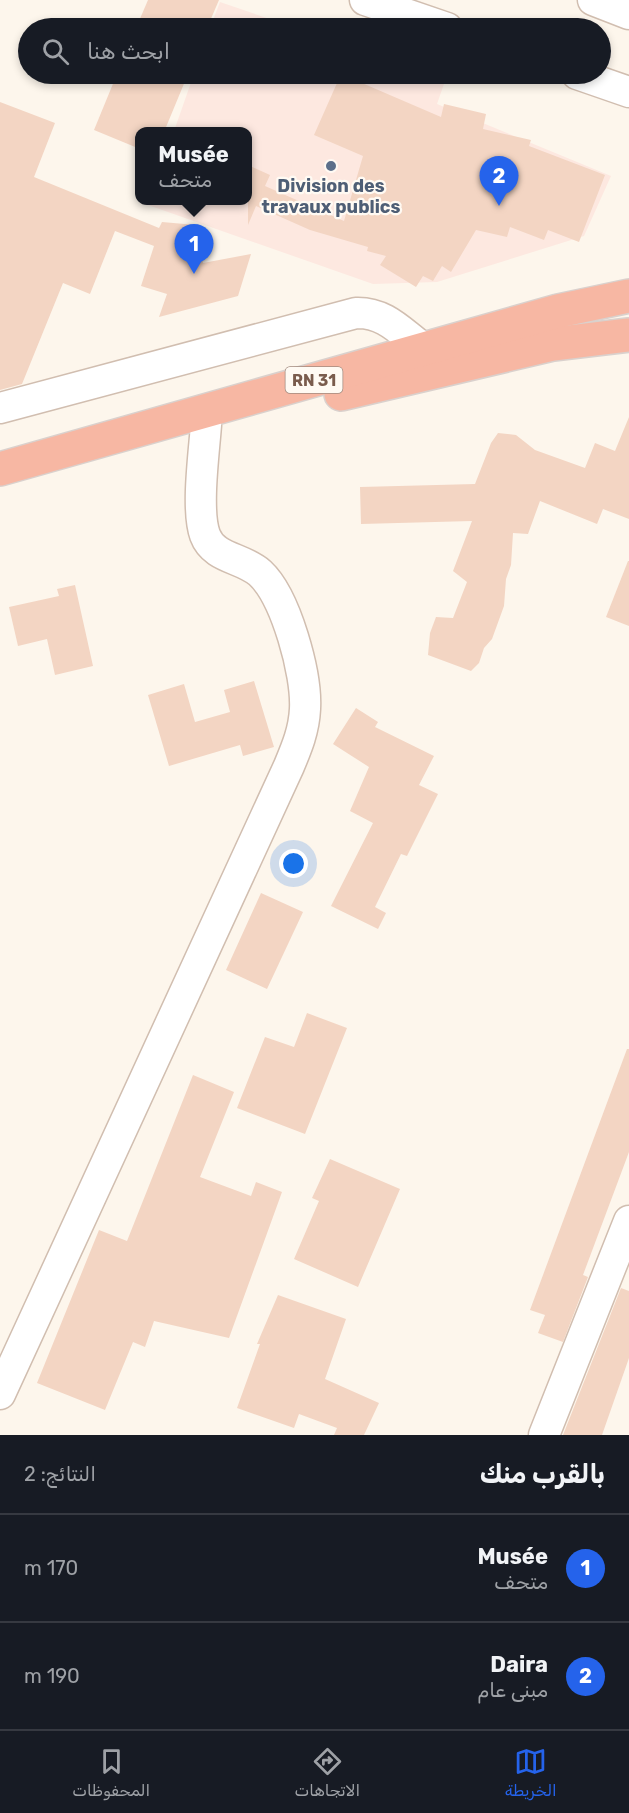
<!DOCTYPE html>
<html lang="ar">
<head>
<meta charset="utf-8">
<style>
  body { margin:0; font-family:Rubik,Cairo,sans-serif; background:#242831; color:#f1f3f6; direction:rtl }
  .you { position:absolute; left:294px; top:864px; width:21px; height:21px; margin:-15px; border:4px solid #fff; border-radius:50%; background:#1a73e8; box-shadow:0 0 0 9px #1a73e833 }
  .badge { display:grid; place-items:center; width:39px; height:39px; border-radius:50%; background:#2563eb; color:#fff; font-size:20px; font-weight:700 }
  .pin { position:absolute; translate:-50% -50px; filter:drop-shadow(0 2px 3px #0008) }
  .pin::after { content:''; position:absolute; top:32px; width:21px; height:18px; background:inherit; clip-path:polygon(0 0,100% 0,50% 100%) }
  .popup { position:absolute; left:135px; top:127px; width:117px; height:78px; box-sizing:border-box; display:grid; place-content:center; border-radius:12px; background:#171b24; filter:drop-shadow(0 2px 4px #0005); font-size:20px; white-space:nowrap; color:#9ea1a6 }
  .popup b { font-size:22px; color:#f1f3f6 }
  .popup::after { content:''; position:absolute; left:50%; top:100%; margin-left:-12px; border:12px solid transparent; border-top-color:#171b24 }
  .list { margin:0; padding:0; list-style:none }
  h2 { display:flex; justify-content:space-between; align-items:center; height:78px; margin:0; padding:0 24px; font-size:26px }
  h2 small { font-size:20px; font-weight:400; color:#9ea1a6 }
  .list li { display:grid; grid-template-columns:39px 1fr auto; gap:18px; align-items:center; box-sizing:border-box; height:108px; padding:0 24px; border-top:2px solid #363941 }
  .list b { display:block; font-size:22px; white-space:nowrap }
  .list p { margin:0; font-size:20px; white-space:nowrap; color:#9ea1a6 }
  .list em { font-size:20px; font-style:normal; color:#9ea1a6 }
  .icon { flex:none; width:33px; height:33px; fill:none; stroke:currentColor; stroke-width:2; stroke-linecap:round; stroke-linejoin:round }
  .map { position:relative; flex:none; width:629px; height:1435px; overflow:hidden; direction:ltr }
  .search { position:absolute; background:#171b24; box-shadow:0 3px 9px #0003; left:18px; right:18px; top:18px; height:66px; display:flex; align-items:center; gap:15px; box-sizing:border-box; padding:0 21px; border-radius:33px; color:#9ea1a6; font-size:22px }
  .sheet { height:294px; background:#171b24 }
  nav { display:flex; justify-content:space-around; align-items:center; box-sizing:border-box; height:84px; border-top:2px solid #363941; background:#171b24; font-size:16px; color:#9ea1a6 }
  nav a { display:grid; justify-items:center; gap:3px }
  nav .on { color:#2563eb }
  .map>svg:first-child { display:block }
  .commercial { fill:#fde8e0 }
  .building { fill:#f3d5c3 }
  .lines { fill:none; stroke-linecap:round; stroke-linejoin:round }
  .minor-casing { stroke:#d1beb0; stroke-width:33 }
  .highway-casing { stroke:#dad1cd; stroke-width:36 }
  .minor { stroke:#fff; stroke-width:30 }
  .highway { stroke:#f7b7a3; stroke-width:33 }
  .service-dot { fill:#5c6f8a; stroke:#fffaf3; stroke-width:2 }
  .labels { text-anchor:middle; stroke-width:4.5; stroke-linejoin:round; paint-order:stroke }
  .shield { fill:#fffaf3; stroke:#a28b7f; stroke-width:1.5 }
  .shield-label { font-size:16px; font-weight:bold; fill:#7a5c4d }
  .service-label { font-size:18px; font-weight:bold; fill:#4e5e75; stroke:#fffaf3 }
</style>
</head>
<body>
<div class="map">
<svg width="629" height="1435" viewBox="0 0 629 1435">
  <rect width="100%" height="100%" fill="#fdf6ec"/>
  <g class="commercial">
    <polygon points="220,2 296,28 210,28"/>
    <polygon points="194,74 425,74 445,81 437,104 611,176 584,236 437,282 373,284 148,205 149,200 248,200 248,132 174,131"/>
  </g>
  <g class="building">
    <polygon points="148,0 219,0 207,28 136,28"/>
    <polygon points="117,74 188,74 164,132 140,132 140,149 94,130"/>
    <polygon points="341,74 441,117 444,104 486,114 483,129 531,140 529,146 605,175 579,242 548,230 544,240 510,227 507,237 476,230 451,272 442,266 433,281 423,276 416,287 380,265 386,256 367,251 368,247 310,230 256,206 248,225 248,165 270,175 265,186 344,221 363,156 314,135"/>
    <polygon points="0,102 55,123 34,177 159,228 162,222 196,225 203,263 251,254 238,296 159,317 167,294 141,286 154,246 115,231 90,294 63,283 22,384 0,390"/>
    <polygon points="629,417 629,519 603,509 597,524 540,501 528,534 513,533 511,565 506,579 504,606 492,639 484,648 479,663 471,671 428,655 430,633 436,617 453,618 467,582 453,571 472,521 361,524 360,487 475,484 491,443 498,433 516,435 535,450 585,468 595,443 615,451"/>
    <polygon points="628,561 629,561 629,626 606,617"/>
    <polygon points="75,585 93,666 55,675 47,639 18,646 9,607 59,596 57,589"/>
    <polygon points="254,681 274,747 243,756 240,745 169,766 148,695 184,684 195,722 230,712 224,690"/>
    <polygon points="356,708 378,722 375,727 434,756 419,785 438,794 407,856 401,854 375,907 386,913 378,929 331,906 373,823 350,811 369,767 333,744"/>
    <polygon points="261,893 303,912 267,989 226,970"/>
    <polygon points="307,1013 347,1028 305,1134 237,1108 265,1037 294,1047"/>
    <polygon points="627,1049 629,1049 629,1152 583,1275 588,1277 563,1342 538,1333 545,1315 530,1310"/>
    <polygon points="193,1075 234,1092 200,1177 251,1196 256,1182 282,1192 229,1338 154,1321 145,1347 133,1342 105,1410 37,1383 99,1230 127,1241"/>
    <polygon points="330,1159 400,1189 358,1287 294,1259 319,1201 312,1198"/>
    <polygon points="621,1288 629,1291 629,1358 602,1435 563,1435"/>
    <polygon points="278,1295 346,1319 325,1379 379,1403 364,1435 334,1435 337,1428 299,1414 294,1428 237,1408 260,1344 257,1344"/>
  </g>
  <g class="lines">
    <defs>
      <g id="minor">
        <polyline points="365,0 447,28"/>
        <polyline points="593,0 629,14"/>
        <polyline points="577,74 629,92"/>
        <path d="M0 408 356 313C385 312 401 332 423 348"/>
        <path d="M0 1394 289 766C297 747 304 730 305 709 307 674 286 597 260 573 242 557 214 559 205 535 196 510 204 453 206 425"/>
        <polyline points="544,1435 629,1221"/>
      </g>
      <g id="highway">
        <polyline points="341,394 553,344 629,335"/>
        <polyline points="0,469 558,311 629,296"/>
      </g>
    </defs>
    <use href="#minor" class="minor-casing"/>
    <use href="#highway" class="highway-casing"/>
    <use href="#minor" class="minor"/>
    <use href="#highway" class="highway"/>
  </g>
  <circle class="service-dot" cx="331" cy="166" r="6"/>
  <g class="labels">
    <rect class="shield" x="285.5" y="367" width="57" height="26" rx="4.5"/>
    <g class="shield-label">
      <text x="314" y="386">RN 31</text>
    </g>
    <g class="service-label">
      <text x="331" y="192">Division des<tspan x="331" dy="21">travaux publics</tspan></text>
    </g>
  </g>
</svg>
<div class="you"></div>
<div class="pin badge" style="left:194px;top:274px">1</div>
<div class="popup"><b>Musée</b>متحف</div>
<div class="pin badge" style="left:499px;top:206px">2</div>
<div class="search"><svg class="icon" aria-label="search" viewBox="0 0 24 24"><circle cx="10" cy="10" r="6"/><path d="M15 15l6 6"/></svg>ابحث هنا</div>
</div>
<section class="sheet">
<h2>بالقرب منك<small>النتائج: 2</small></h2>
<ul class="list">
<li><span class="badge">1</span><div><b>Musée</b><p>متحف</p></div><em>170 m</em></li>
<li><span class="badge">2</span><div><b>Daira</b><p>مبنى عام</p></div><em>190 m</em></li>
</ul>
</section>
<nav>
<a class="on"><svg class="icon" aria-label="map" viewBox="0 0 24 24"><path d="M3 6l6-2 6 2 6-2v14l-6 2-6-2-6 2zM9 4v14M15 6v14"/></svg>الخريطة</a>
<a><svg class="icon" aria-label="directions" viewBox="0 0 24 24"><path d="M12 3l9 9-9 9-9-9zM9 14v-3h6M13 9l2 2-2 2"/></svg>الاتجاهات</a>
<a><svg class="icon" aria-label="saved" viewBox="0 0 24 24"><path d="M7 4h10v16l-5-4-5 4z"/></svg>المحفوظات</a>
</nav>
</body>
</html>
